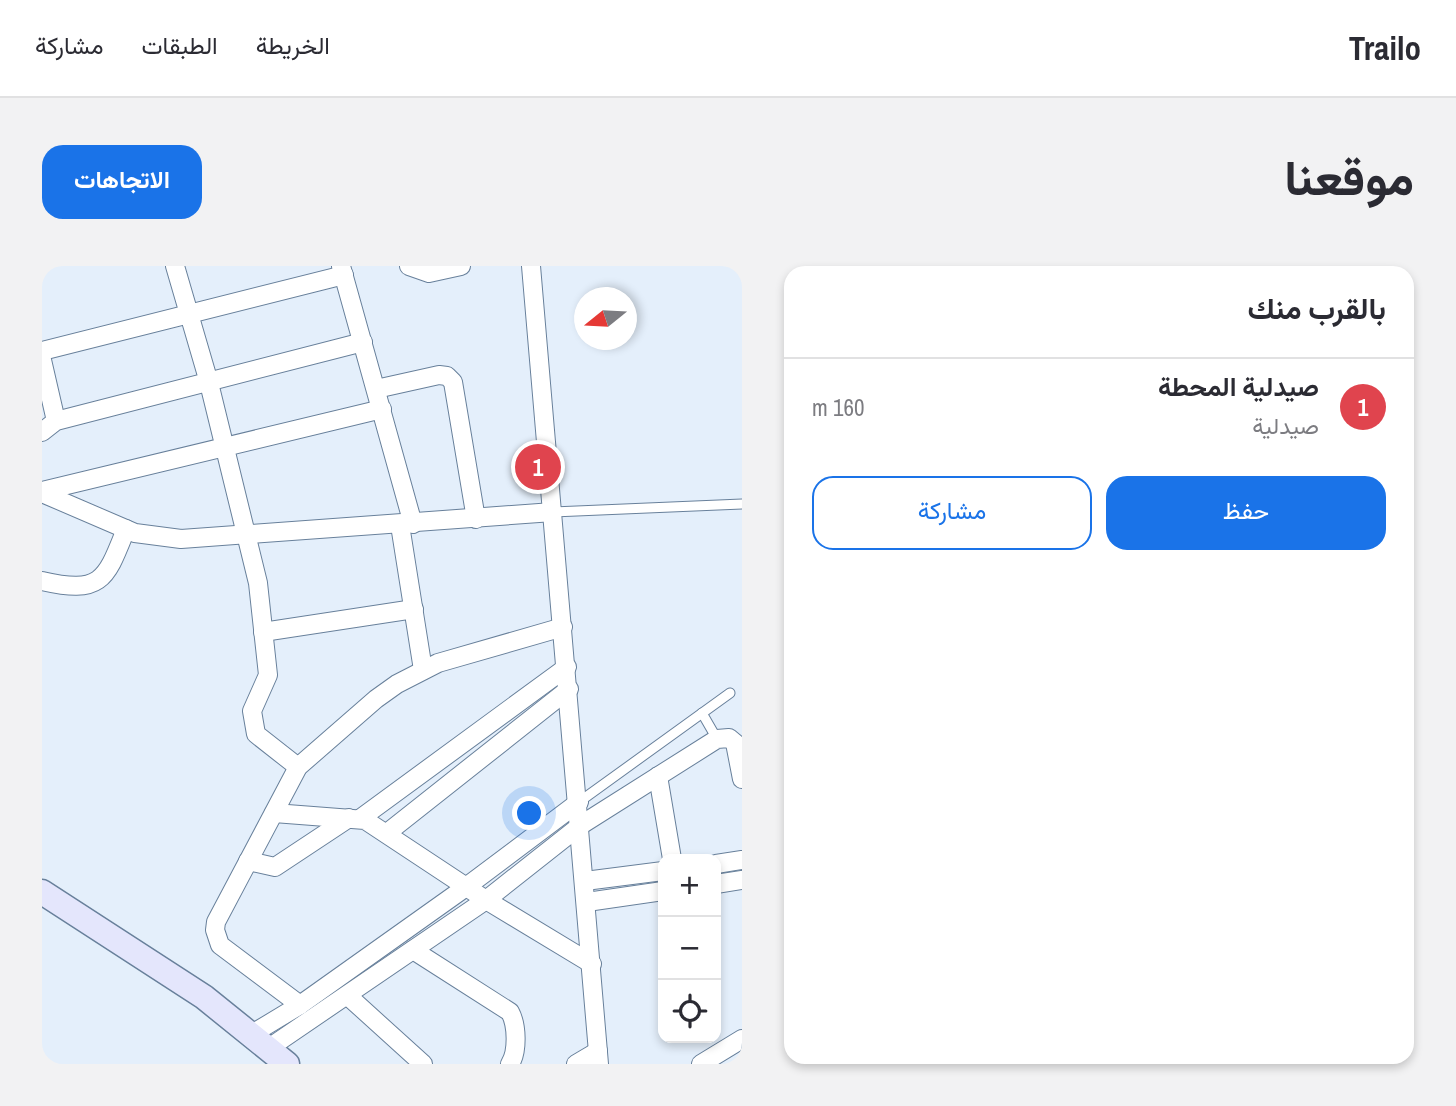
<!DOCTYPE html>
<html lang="ar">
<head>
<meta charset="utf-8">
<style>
  body { margin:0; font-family:"Archivo Narrow",Vazirmatn,sans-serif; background:#f2f2f3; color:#2b2b33; direction:rtl }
  .controls { position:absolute; right:21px; bottom:21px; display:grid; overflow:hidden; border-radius:14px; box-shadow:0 4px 10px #0003 }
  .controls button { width:63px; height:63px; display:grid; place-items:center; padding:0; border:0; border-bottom:2px solid #e1e1e2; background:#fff; color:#2b2b33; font:35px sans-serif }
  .compass { position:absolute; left:532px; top:21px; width:63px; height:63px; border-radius:50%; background:#fff; box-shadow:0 4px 10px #0003; rotate:252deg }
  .you { position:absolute; left:488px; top:548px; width:24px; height:24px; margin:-18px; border:5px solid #fff; border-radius:50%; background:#1a73e8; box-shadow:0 0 0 10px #1a73e833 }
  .badge { display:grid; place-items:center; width:46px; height:46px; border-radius:50%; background:#1a73e8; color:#fff; font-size:23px; font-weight:700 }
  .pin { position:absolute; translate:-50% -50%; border:4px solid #fff; box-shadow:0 2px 7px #0006 }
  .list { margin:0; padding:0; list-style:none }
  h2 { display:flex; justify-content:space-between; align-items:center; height:91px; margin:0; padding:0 28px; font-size:30px }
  h2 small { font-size:23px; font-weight:400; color:#7c7c81 }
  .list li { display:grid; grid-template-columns:46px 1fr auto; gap:21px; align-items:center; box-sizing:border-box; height:98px; padding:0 28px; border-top:2px solid #e1e1e2 }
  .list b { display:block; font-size:26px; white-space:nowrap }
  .list p { margin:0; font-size:23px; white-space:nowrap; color:#7c7c81 }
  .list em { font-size:23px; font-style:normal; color:#7c7c81 }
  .actions { display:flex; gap:14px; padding:21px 28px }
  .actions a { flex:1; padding:16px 0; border:2px solid #1a73e8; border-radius:21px; text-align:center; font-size:24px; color:#1a73e8 }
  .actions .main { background:#1a73e8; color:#fff }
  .icon { flex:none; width:38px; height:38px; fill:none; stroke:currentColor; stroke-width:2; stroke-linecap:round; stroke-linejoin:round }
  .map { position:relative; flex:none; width:700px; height:798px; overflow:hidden; direction:ltr; border-radius:21px }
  header { display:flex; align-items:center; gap:42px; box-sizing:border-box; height:98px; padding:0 35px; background:#fff; border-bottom:2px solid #e1e1e2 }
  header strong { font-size:33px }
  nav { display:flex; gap:38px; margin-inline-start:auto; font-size:24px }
  .intro { display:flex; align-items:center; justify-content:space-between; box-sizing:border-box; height:168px; padding:0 42px }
  h1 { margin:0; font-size:49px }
  .button { padding:18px 32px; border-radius:21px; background:#1a73e8; color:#fff; font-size:24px; font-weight:700 }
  main { display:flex; gap:42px; padding:0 42px }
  aside { flex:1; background:#fff; border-radius:21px; box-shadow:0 4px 10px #0003 }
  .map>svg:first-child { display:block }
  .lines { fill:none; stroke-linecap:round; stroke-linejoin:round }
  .lane-casing { stroke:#68809b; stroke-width:11 }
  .street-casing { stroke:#68809b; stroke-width:20 }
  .secondary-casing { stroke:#68809b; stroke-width:27 }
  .lane { stroke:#fff; stroke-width:9 }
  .street { stroke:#fff; stroke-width:18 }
  .secondary { stroke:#e4e6fc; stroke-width:24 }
</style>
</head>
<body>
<header>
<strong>Trailo</strong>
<nav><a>الخريطة</a><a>الطبقات</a><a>مشاركة</a></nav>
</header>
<div class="intro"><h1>موقعنا</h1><a class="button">الاتجاهات</a></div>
<main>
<aside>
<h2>بالقرب منك<small></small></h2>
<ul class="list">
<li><span class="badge" style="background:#e0444e">1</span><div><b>صيدلية المحطة</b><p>صيدلية</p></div><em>160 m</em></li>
</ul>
<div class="actions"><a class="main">حفظ</a><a>مشاركة</a></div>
</aside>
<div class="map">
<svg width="700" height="798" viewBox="0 0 700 798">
  <rect width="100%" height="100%" fill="#e4effb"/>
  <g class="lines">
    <defs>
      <g id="lane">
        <polyline points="511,246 700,238"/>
        <polyline points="660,447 675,473"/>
        <polyline points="537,536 688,427"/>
      </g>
      <g id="street">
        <polyline points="133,0 166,113 216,317 226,409 210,445 214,468 256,501"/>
        <polyline points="299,0 371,258"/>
        <polyline points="367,0 387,7 419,0"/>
        <polyline points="489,0 557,798"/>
        <polyline points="0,85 302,9"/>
        <polyline points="0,94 14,155"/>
        <polyline points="334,123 397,109 405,110 411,116 434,253"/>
        <polyline points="0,166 14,155 321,76"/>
        <polyline points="0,225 340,143"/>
        <polyline points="0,227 93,267 139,273 511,246"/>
        <polyline points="358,259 381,404"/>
        <path d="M0 315C60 329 64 313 84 263"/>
        <polyline points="521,361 396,397 355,418 334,433 256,501 174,656 173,664 178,679 258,739 424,621 537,536"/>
        <polyline points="221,366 372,343"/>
        <polyline points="616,510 630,593"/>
        <polyline points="232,547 323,554 444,634 550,698"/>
        <polyline points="319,552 525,401"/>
        <polyline points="345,567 527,423"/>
        <polyline points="206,595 233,601 307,552"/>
        <polyline points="674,598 700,594"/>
        <polyline points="543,615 621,605"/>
        <polyline points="674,618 700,614"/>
        <polyline points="545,636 621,625"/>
        <path d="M371 684 468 746C475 759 476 785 468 798"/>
        <polyline points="306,730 381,798"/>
        <polyline points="210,768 258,739"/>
        <polyline points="227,782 444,634 539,559 675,473 687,472 693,477 700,513"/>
        <polyline points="534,798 556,785"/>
        <polyline points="659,798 700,773"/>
      </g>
      <polyline id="secondary" points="0,626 162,731 245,798"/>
    </defs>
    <use href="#lane" class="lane-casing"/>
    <use href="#street" class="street-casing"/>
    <use href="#secondary" class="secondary-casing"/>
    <use href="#lane" class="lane"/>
    <use href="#street" class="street"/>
    <use href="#secondary" class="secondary"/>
  </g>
</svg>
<div class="controls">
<button>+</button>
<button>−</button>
<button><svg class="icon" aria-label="locate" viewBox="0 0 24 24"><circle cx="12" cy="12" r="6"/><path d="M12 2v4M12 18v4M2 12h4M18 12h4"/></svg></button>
</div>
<svg class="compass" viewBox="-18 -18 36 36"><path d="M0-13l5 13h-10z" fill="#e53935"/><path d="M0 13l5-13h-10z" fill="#7c7c81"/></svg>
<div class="you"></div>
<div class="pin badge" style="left:496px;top:201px;background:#e0444e">1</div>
</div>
</main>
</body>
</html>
